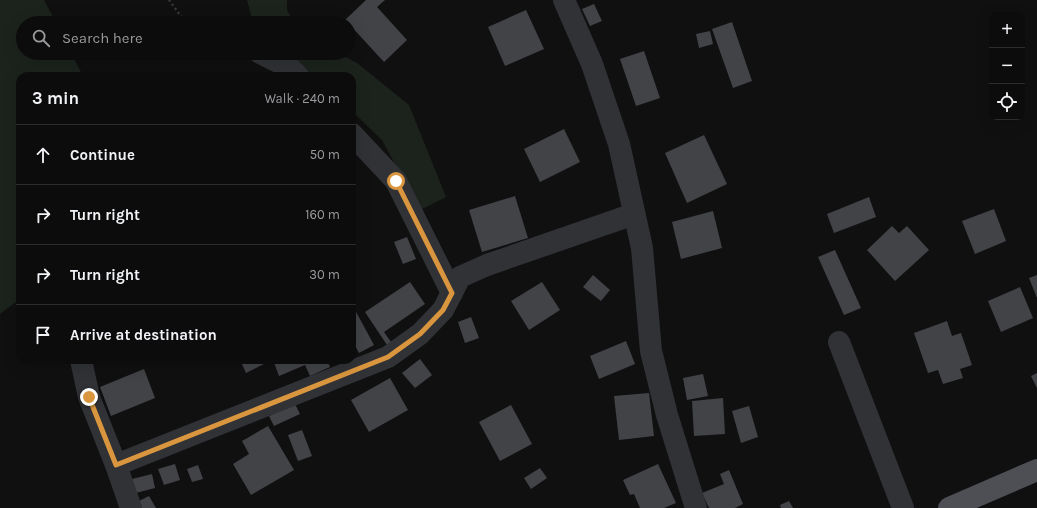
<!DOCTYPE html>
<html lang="en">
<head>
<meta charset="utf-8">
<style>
  body { margin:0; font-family:Karla,sans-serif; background:#1a1a1b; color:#f1f3f6 }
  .controls { position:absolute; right:12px; top:12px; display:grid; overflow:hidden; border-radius:8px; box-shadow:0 4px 16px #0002 }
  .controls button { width:36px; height:36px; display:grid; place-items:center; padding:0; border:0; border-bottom:1px solid #2c2c2e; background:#0c0c0d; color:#f1f3f6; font:20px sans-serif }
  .stop { position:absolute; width:12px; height:12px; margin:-9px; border:3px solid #da963f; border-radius:50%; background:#fff }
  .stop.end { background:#da963f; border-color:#fff; box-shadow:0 1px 4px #0008 }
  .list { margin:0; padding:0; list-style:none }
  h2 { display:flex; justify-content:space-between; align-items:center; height:52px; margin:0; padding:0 16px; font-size:17px }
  h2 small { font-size:13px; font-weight:400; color:#9a9b9d }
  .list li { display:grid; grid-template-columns:26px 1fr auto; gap:12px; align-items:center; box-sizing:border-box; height:60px; padding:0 16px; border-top:1px solid #2c2c2e }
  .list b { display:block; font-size:15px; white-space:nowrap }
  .list em { font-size:13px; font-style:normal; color:#9a9b9d }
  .icon { flex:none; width:22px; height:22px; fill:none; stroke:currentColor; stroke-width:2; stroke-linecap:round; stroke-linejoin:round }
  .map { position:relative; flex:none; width:1037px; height:508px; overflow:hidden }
  .search { position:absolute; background:#0c0c0d; box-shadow:0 4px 16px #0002; left:16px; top:16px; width:340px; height:44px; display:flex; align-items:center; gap:10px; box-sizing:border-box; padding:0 14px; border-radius:22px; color:#9a9b9d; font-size:15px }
  .panel { position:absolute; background:#0c0c0d; box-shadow:0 4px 16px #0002; left:16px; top:72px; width:340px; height:292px; border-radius:12px }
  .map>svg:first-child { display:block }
  .green { fill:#1c231d }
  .building { fill:#414346 }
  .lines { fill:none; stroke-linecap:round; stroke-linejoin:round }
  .path { stroke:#37393c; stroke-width:2.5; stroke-dasharray:2 3; stroke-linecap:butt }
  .minor { stroke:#313235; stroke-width:22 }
  .major { stroke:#4d4f54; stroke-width:22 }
  .route { stroke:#da963f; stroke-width:5 }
</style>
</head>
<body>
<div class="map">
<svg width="1037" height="508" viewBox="0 0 1037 508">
  <rect width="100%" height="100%" fill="#101011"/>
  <g class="green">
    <polygon points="0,0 44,0 56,23 23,23 23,53 71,53 83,76 20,76 20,299 0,314"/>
    <polygon points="247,0 287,0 287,10 294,23 253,23"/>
    <polygon points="275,53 338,53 357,63 409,105 446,197 420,210 382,140 352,111 352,76 306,76"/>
  </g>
  <g class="building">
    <polygon points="366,0 385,0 377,7 407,40 384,62 349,24 349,23 348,23 345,20"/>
    <polygon points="594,4 602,21 590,26 582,9"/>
    <polygon points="526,10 544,49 505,66 488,27"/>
    <polygon points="732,22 752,81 733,88 712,29"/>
    <polygon points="710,31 713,44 699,48 696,34"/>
    <polygon points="644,51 660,98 636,106 620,59"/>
    <polygon points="564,129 580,162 540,182 524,149"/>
    <polygon points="704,135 727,184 687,203 665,153"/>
    <polygon points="515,196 528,238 482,252 469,210"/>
    <polygon points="869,197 876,217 834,233 827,214"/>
    <polygon points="994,209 1006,241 975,254 962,221"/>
    <polygon points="713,211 722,248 681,259 672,222"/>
    <polygon points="892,226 899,233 907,226 929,250 895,281 867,250"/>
    <polygon points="407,237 416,259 403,264 394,242"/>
    <polygon points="835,250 861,308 844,315 818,257"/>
    <polygon points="593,275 610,290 601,301 583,287"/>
    <polygon points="1037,275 1037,298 1029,278"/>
    <polygon points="410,282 425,304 384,332 391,342 387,345 365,312"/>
    <polygon points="542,282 560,310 529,330 511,301"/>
    <polygon points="1020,287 1033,318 1001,332 988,301"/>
    <polygon points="355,310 374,345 359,353 352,340 352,311"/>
    <polygon points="471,317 479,338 465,343 458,322"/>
    <polygon points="947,321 952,336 961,333 972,365 960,369 963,378 943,384 938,370 928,373 914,333"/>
    <polygon points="626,341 635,364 599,379 590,356"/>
    <polygon points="420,359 432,375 415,388 402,373"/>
    <polygon points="240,360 262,360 264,364 246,373"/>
    <polygon points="273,360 327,360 330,367 310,376 305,365 279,376"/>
    <polygon points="144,369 155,398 111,416 100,387"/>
    <polygon points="1037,373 1037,388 1031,376"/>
    <polygon points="703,374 708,396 687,400 683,378"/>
    <polygon points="390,378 408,410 369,432 351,400"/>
    <polygon points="649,393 654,436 619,440 614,396"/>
    <polygon points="723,398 725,434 694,436 692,401"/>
    <polygon points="295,404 300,414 274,426 269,416"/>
    <polygon points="511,405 532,444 500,461 479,422"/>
    <polygon points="749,406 758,437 741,443 732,411"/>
    <polygon points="268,426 294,470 251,495 233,464 249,454 242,441"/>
    <polygon points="302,430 312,456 298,461 288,435"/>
    <polygon points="175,464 180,480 164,485 158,469"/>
    <polygon points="658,464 676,503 664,508 640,508 634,494 630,495 623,480"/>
    <polygon points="198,465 203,479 192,482 187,469"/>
    <polygon points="540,468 547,478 531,489 524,478"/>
    <polygon points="729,470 743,504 735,508 709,508 702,493 724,484 720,474"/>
    <polygon points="152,474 155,488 132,494 128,480"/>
    <polygon points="149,496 156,508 135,508 133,504"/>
    <polygon points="789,501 793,508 781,508 780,505"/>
  </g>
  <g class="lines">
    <polyline class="path" points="169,0 186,23"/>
    <g class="minor">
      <polyline points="564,0 592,64 619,144 642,248 651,351 667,415 696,508"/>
      <polyline points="260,53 290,68 298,76"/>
      <polyline points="352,134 396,181 452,293"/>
      <polyline points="839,342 903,508"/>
      <polyline points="81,360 89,397 116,465 131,508"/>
      <polyline points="116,465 388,357 420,334 443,310 460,277 487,265 634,214"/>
    </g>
    <polyline class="major" points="949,508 1037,470"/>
  </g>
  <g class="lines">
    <polyline class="route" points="89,397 116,465 388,357 420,334 443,310 452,293 396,181"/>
  </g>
</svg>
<div class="controls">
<button>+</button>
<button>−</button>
<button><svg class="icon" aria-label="locate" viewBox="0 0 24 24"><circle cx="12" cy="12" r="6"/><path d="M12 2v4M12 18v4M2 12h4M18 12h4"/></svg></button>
</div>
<div class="stop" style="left:396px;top:181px"></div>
<div class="stop end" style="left:89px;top:397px"></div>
<div class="search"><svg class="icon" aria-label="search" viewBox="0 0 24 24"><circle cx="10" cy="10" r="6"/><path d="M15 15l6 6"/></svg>Search here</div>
<section class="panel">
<h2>3 min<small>Walk · 240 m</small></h2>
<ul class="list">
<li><svg class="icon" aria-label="ahead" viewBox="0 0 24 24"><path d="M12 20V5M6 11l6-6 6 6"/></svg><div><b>Continue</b></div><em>50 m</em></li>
<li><svg class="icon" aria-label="right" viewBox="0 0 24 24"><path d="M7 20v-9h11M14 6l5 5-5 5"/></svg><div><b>Turn right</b></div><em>160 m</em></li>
<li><svg class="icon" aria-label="right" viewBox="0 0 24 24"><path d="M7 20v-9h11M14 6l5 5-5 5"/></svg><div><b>Turn right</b></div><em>30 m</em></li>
<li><svg class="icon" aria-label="arrive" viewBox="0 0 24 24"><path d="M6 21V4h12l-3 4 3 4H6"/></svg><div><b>Arrive at destination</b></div></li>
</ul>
</section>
</div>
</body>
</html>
